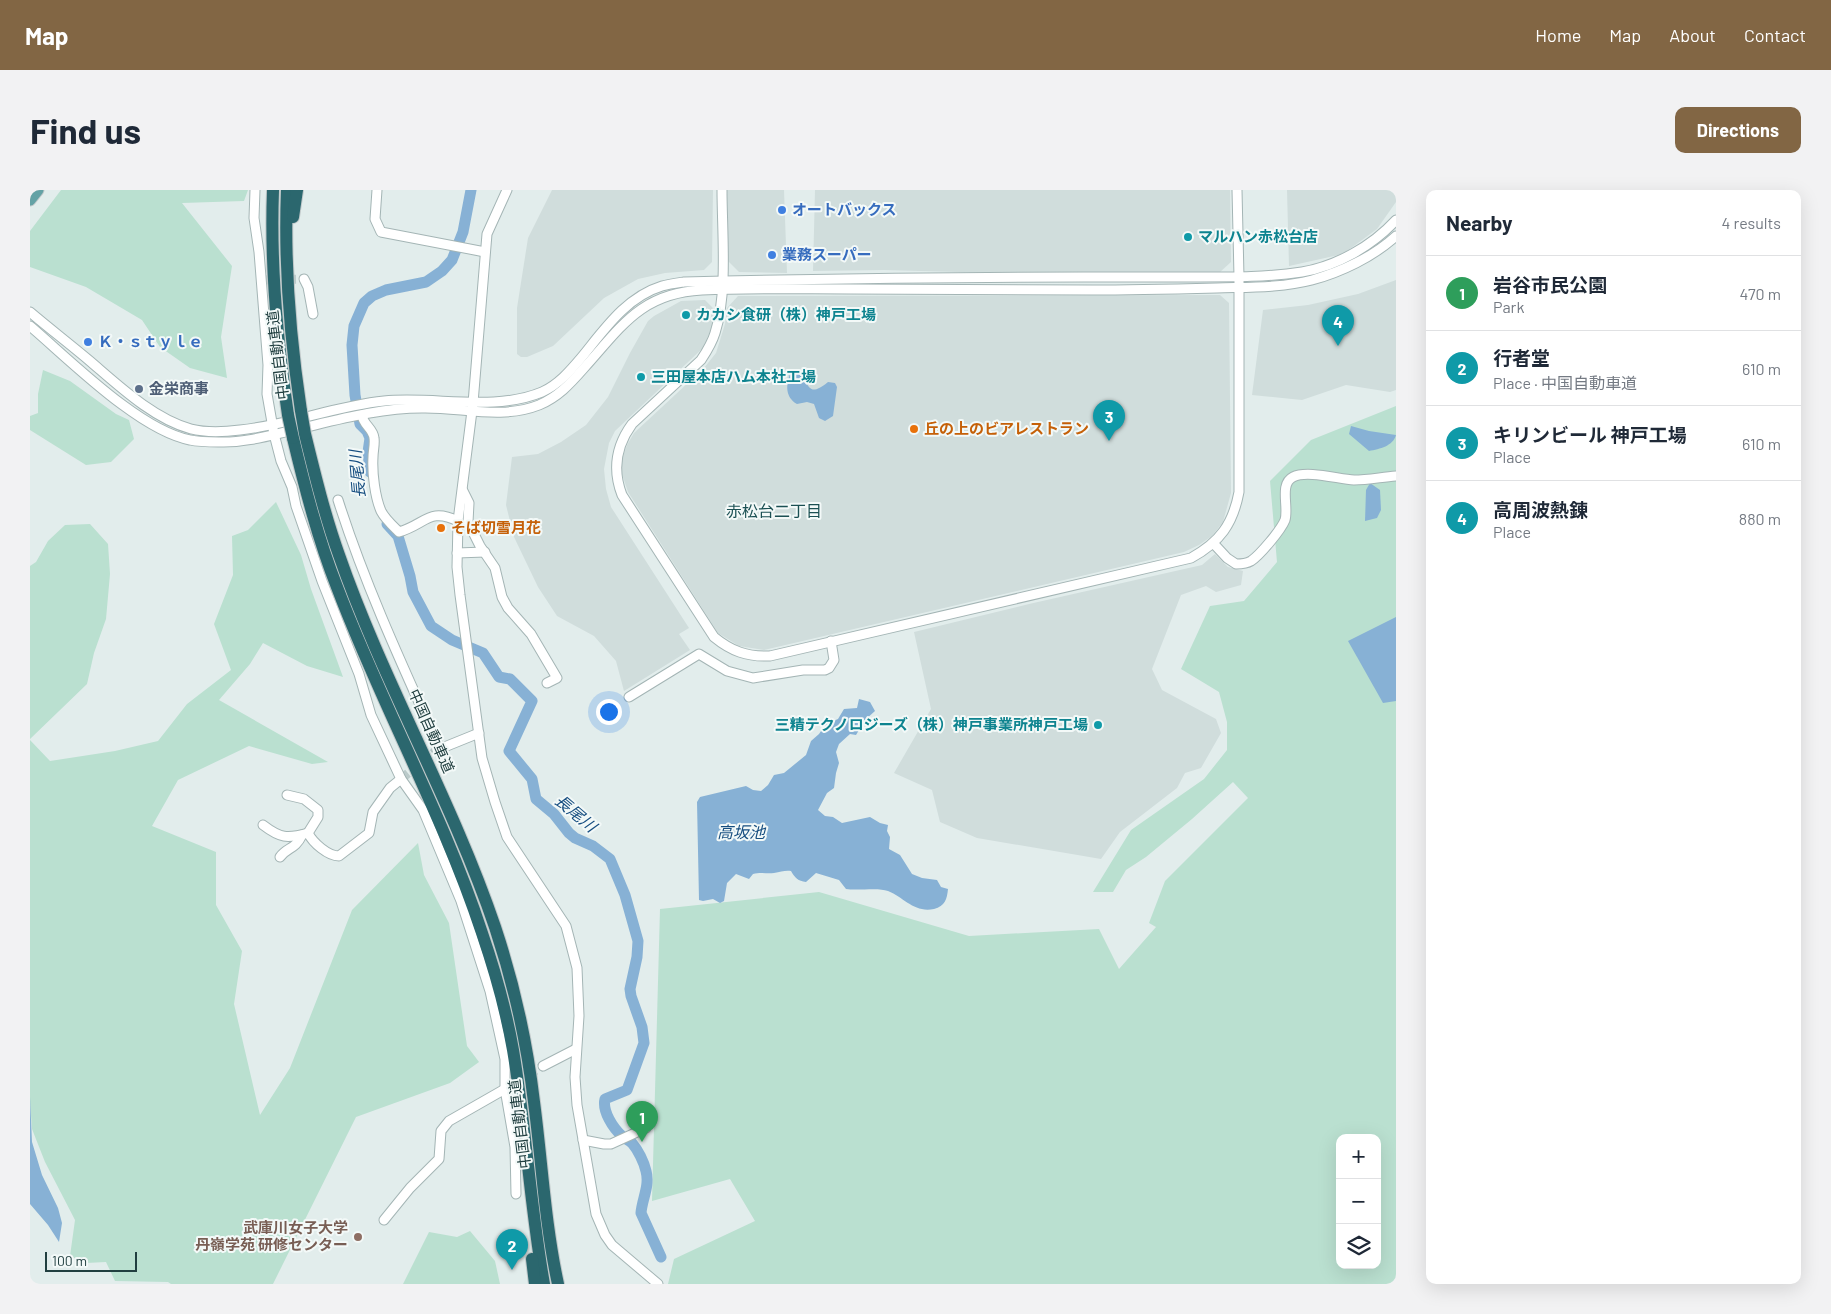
<!DOCTYPE html>
<html lang="en">
<head>
<meta charset="utf-8">
<style>
  body { margin:0; font-family:Barlow,"Noto Sans JP",sans-serif; background:#f2f2f3; color:#1f2937 }
  .controls { position:absolute; right:15px; bottom:15px; display:grid; overflow:hidden; border-radius:10px; box-shadow:0 5px 20px #0002 }
  .controls button { width:45px; height:45px; display:grid; place-items:center; padding:0; border:0; border-bottom:1px solid #e0e1e3; background:#fff; color:#1f2937; font:25px sans-serif }
  .scale { position:absolute; left:15px; bottom:12px; width:92px; box-sizing:border-box; padding-left:5px; border:2px solid #213f40; border-top:0; font-size:14px; line-height:18px; white-space:nowrap; color:#213f40; -webkit-text-stroke:4px #f3f9f8; paint-order:stroke }
  .you { position:absolute; left:578px; top:521px; width:18px; height:18px; margin:-12px; border:4px solid #fff; border-radius:50%; background:#1a73e8; box-shadow:0 0 0 8px #1a73e833 }
  .badge { display:grid; place-items:center; width:32px; height:32px; border-radius:50%; background:#826644; color:#fff; font-size:16px; font-weight:700 }
  .pin { position:absolute; translate:-50% -41px; filter:drop-shadow(0 1px 2px #0008) }
  .pin::after { content:''; position:absolute; top:26px; width:18px; height:15px; background:inherit; clip-path:polygon(0 0,100% 0,50% 100%) }
  .list { margin:0; padding:0; list-style:none }
  h2 { display:flex; justify-content:space-between; align-items:center; height:65px; margin:0; padding:0 20px; font-size:21px }
  h2 small { font-size:16px; font-weight:400; color:#747a83 }
  .list li { display:grid; grid-template-columns:32px 1fr auto; gap:15px; align-items:center; box-sizing:border-box; height:75px; padding:0 20px; border-top:1px solid #e0e1e3 }
  .list b { display:block; font-size:19px; white-space:nowrap }
  .list p { margin:0; font-size:16px; white-space:nowrap; color:#747a83 }
  .list em { font-size:16px; font-style:normal; color:#747a83 }
  .icon { flex:none; width:28px; height:28px; fill:none; stroke:currentColor; stroke-width:2; stroke-linecap:round; stroke-linejoin:round }
  .map { position:relative; flex:none; width:1366px; height:1094px; overflow:hidden; border-radius:10px }
  header { display:flex; align-items:center; gap:30px; box-sizing:border-box; height:70px; padding:0 25px; background:#826644; color:#fff }
  header strong { font-size:24px }
  nav { display:flex; gap:28px; margin-inline-start:auto; font-size:18px }
  .intro { display:flex; align-items:center; justify-content:space-between; box-sizing:border-box; height:120px; padding:0 30px }
  h1 { margin:0; font-size:35px }
  .button { padding:12px 22px; border-radius:10px; background:#826644; color:#fff; font-size:18px; font-weight:700 }
  main { display:flex; gap:30px; padding:0 30px }
  aside { flex:1; background:#fff; border-radius:10px; box-shadow:0 5px 20px #0002 }
  .map>svg:first-child { display:block }
  .built { fill:#d0dddc }
  .green { fill:#bae0d0; fill-rule:evenodd }
  .water { fill:#87b1d5 }
  .lines { fill:none; stroke-linecap:round; stroke-linejoin:round }
  .river { stroke:#87b1d5; stroke-width:11 }
  .minor-tunnel { stroke:#bbcaca; stroke-width:9; stroke-dasharray:9 4.5; stroke-linecap:butt }
  .minor-casing { stroke:#a4b5b5; stroke-width:11 }
  .major-casing { stroke:#c1c9ca; stroke-width:13 }
  .highway-casing { stroke:#c1c9ca; stroke-width:14 }
  .minor { stroke:#fff; stroke-width:9 }
  .major { stroke:#64a2a5; stroke-width:11 }
  .highway { stroke:#2b676e; stroke-width:12 }
  .highway-bridge-casing { stroke:#c1c9ca; stroke-width:14; stroke-linecap:butt }
  .highway-bridge { stroke:#2b676e; stroke-width:12 }
  .shop-dot { fill:#3f7fe0; stroke:#f3f9f8; stroke-width:2 }
  .culture-dot { fill:#0f9aa8; stroke:#f3f9f8; stroke-width:2 }
  .service-dot { fill:#5c6f8a; stroke:#f3f9f8; stroke-width:2 }
  .food-dot { fill:#e8710a; stroke:#f3f9f8; stroke-width:2 }
  .education-dot { fill:#8d6e63; stroke:#f3f9f8; stroke-width:2 }
  .labels { text-anchor:middle; stroke-width:4; stroke-linejoin:round; paint-order:stroke }
  .shop-label { font-size:15px; font-weight:bold; fill:#366cbe; stroke:#f3f9f8; text-anchor:start }
  .culture-label { font-size:15px; font-weight:bold; fill:#0d838f; stroke:#f3f9f8; text-anchor:start }
  .street-label { font-size:15px; fill:#213f40; stroke:#f3f9f8 }
  .service-label { font-size:15px; font-weight:bold; fill:#4e5e75; stroke:#f3f9f8; text-anchor:start }
  .food-label { font-size:15px; font-weight:bold; fill:#c56008; stroke:#f3f9f8; text-anchor:start }
  .education-label { font-size:15px; font-weight:bold; fill:#785e54; stroke:#f3f9f8; text-anchor:end }
  .water-label { font-size:16px; font-style:italic; fill:#174e80; stroke:#f3f9f8 }
  .neighbourhood-label { font-size:16px; fill:#1b5053; stroke:#f3f9f8 }
</style>
</head>
<body>
<header>
<strong>Map</strong>
<nav><a>Home</a><a>Map</a><a>About</a><a>Contact</a></nav>
</header>
<div class="intro"><h1>Find us</h1><a class="button">Directions</a></div>
<main>
<div class="map">
<svg width="1366" height="1094" viewBox="0 0 1366 1094">
  <rect width="100%" height="100%" fill="#e2edec"/>
  <g class="built">
    <polygon points="522,0 683,0 682,72 674,80 635,83 608,89 574,108 523,156 497,167 491,167 487,164 487,118 498,48"/>
    <polygon points="697,0 754,0 757,83 709,82 698,71"/>
    <polygon points="785,0 1200,0 1201,72 1189,83 966,83 854,80 783,81"/>
    <polygon points="1257,0 1366,0 1366,12 1347,39 1313,64 1259,76"/>
    <polygon points="1366,90 1366,200 1360,202 1316,195 1272,210 1222,205 1233,120 1278,115 1328,104"/>
    <polygon points="1190,105 1199,113 1201,303 1193,332 1182,346 1169,355 1154,362 734,460 709,456 688,443 598,302 592,284 592,269 597,255 604,243 674,178 686,163 695,134 697,118 708,106"/>
    <polygon points="675,110 684,119 682,136 674,157 585,241 579,253 574,279 576,299 581,317 659,438 649,444 660,460 594,501 586,471 564,446 527,426 508,397 484,347 476,315 482,267 508,264 531,252 556,235 578,207 600,163 618,131 624,126 651,111"/>
    <polygon points="1185,364 1198,377 1213,381 1211,395 1186,402 1176,396 1151,405 1122,479 1132,500 1186,529 1191,543 1171,578 1155,583 1147,598 1090,642 1071,669 947,648 910,632 902,600 864,583 901,519 884,442 999,414 1172,375"/>
  </g>
  <g class="green">
    <polygon points="31,0 218,0 214,11 152,13 202,76 191,147 197,188 160,178 130,157 112,130 56,97 0,77 0,41"/>
    <polygon points="13,180 40,191 86,224 99,230 104,249 81,272 56,275 0,240 0,226 8,223 8,204"/>
    <path d="M1366 216V1094H638L644 1069 725 1031 700 989 622 1011 630 719 789 702 939 746 1069 739 1089 779 1126 737 1119 733 1135 691 1218 608 1203 592 1162 629 1116 667 1096 680 1083 702H1063L1101 640 1174 589 1197 560V532L1189 502 1151 479 1180 416 1214 411 1247 372 1240 291 1281 250ZM1310 948H1347V1075H1310Z"/>
    <polygon points="246,312 271,365 281,399 313,487 277,476 233,453 220,474 189,510 298,572 282,574 219,556 148,590 122,636 186,662 186,715 212,761 204,814 230,925 260,878 322,720 388,653 394,685 419,733 437,856 449,872 420,893 326,927 243,1094 141,1094 138,1092 85,1091 76,1072 56,1073 40,1066 45,1030 15,972 2,939 0,912 0,550 20,571 85,561 128,551 157,514 201,480 184,434 203,385 202,346 218,340"/>
    <polygon points="60,334 78,354 80,384 76,429 64,463 57,494 0,549 0,376 6,372 18,351 35,335"/>
    <polygon points="440,1041 465,1071 470,1094 373,1094 399,1042 427,1047"/>
  </g>
  <g class="water">
    <path d="M765 182C781 189 775 211 798 192L805 193 807 197 803 226 795 231 789 228 784 214 777 212 767 214C755 207 756 195 760 184Z"/>
    <path d="M1321 236 1339 241 1366 245C1363 256 1350 259 1339 261L1319 244Z"/>
    <polygon points="1340,293 1350,300 1351,320 1347,328 1335,331 1336,300"/>
    <polygon points="1366,427 1366,511 1353,513 1318,451"/>
    <path d="M829 509 840 512 845 521 835 530 826 545 820 544 809 554 806 562 809 573 806 583 804 598 797 603 788 620 795 626 803 627 812 633 840 627 850 633 858 635 857 641 860 647 859 659 870 665 882 684 892 688 907 690 911 697 918 699C917 709 915 716 904 719 884 723 875 708 858 701 848 697 828 701 816 699L809 690 786 683 776 692C768 691 765 688 761 681 755 680 751 682 744 683 737 684 731 682 723 684L719 689 706 684 697 693 694 711 690 713 683 709 673 711 669 710 667 612 670 607 716 596 723 600 731 601 738 595 744 585 754 583 776 565 781 551 789 544 796 534 808 529 814 519 827 518Z"/>
    <polygon points="0,907 2,952 12,985 28,1018 32,1033 29,1052 18,1035 0,1014"/>
  </g>
  <g class="lines">
    <g class="river">
      <polyline points="340,282 338,262 340,248 337,241 330,234 325,205 322,155 324,136 334,113 342,106 356,100 396,92 412,81 422,70 433,42 441,0"/>
      <path d="M357 334 368 346 380 386 383 402 401 436 422 450 453 463 469 487 480 489 502 511 479 561 502 589 506 609 524 624 539 643 545 648 563 656 580 669 595 705 608 751 607 767 600 799 601 806 612 837 614 853 597 900 575 909C572 921 583 938 592 946 595 949 599 950 602 953 608 960 614 972 616 981 620 996 612 1009 611 1023L631 1067"/>
    </g>
    <g class="minor-tunnel">
      <polyline points="230,90 274,89"/>
      <polyline points="371,589 407,560"/>
      <polyline points="475,899 513,876"/>
    </g>
    <defs>
      <g id="minor">
        <polyline points="225,0 224,28 229,62 238,175 237,204 244,244 251,271 262,297 266,316 292,391 329,484 341,525 371,589 393,620 431,711 460,801 475,869 475,899 485,957 486,1004"/>
        <polyline points="347,0 345,29 351,42 455,62"/>
        <polyline points="477,0 457,44 443,213 428,331 427,377 430,405 452,568 465,612 477,647 536,736 547,778 549,826 545,887 547,915 566,1024 575,1045 582,1055 628,1094"/>
        <path d="M692 0C692 42 698 103 685 143 682 153 677 161 671 170L602 234C586 256 582 279 592 305L684 447C701 461 717 467 740 466L1161 368C1190 352 1203 334 1209 302V87L1207 0"/>
        <polyline points="274,89 278,97 283,124"/>
        <path d="M0 122C20 139 41 155 61 172 89 196 124 229 161 239 177 243 194 242 210 240 259 235 305 216 354 211 405 206 464 222 512 202 528 195 540 181 551 168 574 140 596 107 632 96 639 94 647 93 654 92 787 89 920 87 1054 87 1093 87 1131 87 1170 87 1204 87 1239 87 1272 82 1307 76 1342 56 1366 30"/>
        <path d="M0 136C40 170 109 240 160 250 169 252 180 252 189 252 211 253 234 247 255 242 300 232 346 218 392 218 431 217 471 230 509 215 528 207 540 194 554 178 591 137 611 103 672 100 721 98 770 99 819 99 900 99 981 99 1062 100 1103 100 1145 99 1187 98 1218 97 1251 98 1282 90 1311 82 1343 67 1366 46"/>
        <path d="M332 225C333 235 343 238 344 248 345 254 343 261 343 267 342 283 345 307 351 321 355 329 363 336 369 342 396 334 399 317 428 331"/>
        <polyline points="433,301 439,313 438,332 450,356 465,378 472,407 478,418 501,444 527,488 517,493"/>
        <path d="M308 310C335 395 373 477 410 559"/>
        <path d="M1184 354 1197 368 1206 374C1211 374 1216 374 1221 371 1230 365 1251 340 1255 330 1259 317 1249 294 1263 287 1277 280 1308 289 1324 290 1338 290 1352 287 1366 286"/>
        <polyline points="427,363 455,362"/>
        <polyline points="599,507 669,464 697,481 723,488 773,480 795,480 799,478 804,470 801,451"/>
        <polyline points="407,560 449,543"/>
        <path d="M257 605 274 609 288 620V627L278 643C283 653 298 666 309 666L339 643 343 622 360 598 371 589"/>
        <path d="M233 635C250 648 257 649 278 643"/>
        <path d="M250 667C257 657 265 660 272 645"/>
        <polyline points="513,876 546,859"/>
        <polyline points="553,950 574,954 581,954 616,938 614,926"/>
        <polyline points="354,1030 380,998 409,969 411,941 419,931 475,899"/>
      </g>
      <polyline id="major" points="0,10 8,0"/>
      <g id="highway">
        <path d="M243 0C240 76 247 150 258 225"/>
        <path d="M257 0C254 74 260 148 271 221"/>
        <polyline points="263,27 267,0"/>
        <path d="M275 244C285 285 295 326 309 365 353 492 422 610 465 737 484 794 497 853 504 912 512 973 515 1034 528 1094"/>
        <path d="M263 248C275 298 288 349 307 397 351 514 413 624 452 743 465 781 476 820 483 860 496 937 500 1016 514 1094"/>
        <polyline points="502,1069 505,1094"/>
      </g>
    </defs>
    <use href="#minor" class="minor-casing"/>
    <use href="#major" class="major-casing"/>
    <use href="#highway" class="highway-casing"/>
    <use href="#minor" class="minor"/>
    <use href="#major" class="major"/>
    <use href="#highway" class="highway"/>
    <defs>
      <g id="highway-bridge">
        <polyline points="271,221 275,244"/>
        <polyline points="258,225 263,248"/>
      </g>
    </defs>
    <use href="#highway-bridge" class="highway-bridge-casing"/>
    <use href="#highway-bridge" class="highway-bridge"/>
  </g>
  <g class="shop-dot">
    <circle cx="752" cy="20" r="5"/>
    <circle cx="742" cy="65" r="5"/>
    <circle cx="58" cy="152" r="5"/>
  </g>
  <g class="culture-dot">
    <circle cx="1158" cy="47" r="5"/>
    <circle cx="656" cy="125" r="5"/>
    <circle cx="611" cy="187" r="5"/>
    <circle cx="1068" cy="535" r="5"/>
  </g>
  <circle class="service-dot" cx="109" cy="199" r="5"/>
  <g class="food-dot">
    <circle cx="884" cy="239" r="5"/>
    <circle cx="411" cy="338" r="5"/>
  </g>
  <circle class="education-dot" cx="328" cy="1047" r="5"/>
  <g class="labels">
    <g class="shop-label">
      <text x="762" y="25">オートバックス</text>
      <text x="752" y="70">業務スーパー</text>
      <text x="68" y="157">Ｋ・ｓｔｙｌｅ</text>
    </g>
    <g class="culture-label">
      <text x="1168" y="52">マルハン赤松台店</text>
      <text x="666" y="130">カカシ食研（株）神戸工場</text>
      <text x="621" y="192">三田屋本店ハム本社工場</text>
      <text x="1058" y="540" text-anchor="end">三精テクノロジーズ（株）神戸事業所神戸工場</text>
    </g>
    <g class="street-label">
      <text transform="translate(248 165) rotate(-97)" y="5">中国自動車道</text>
      <text transform="translate(401 541) rotate(66)" y="5">中国自動車道</text>
      <text transform="translate(490 934) rotate(-97)" y="5">中国自動車道</text>
    </g>
    <g class="service-label">
      <text x="119" y="204">金栄商事</text>
    </g>
    <g class="food-label">
      <text x="894" y="244">丘の上のビアレストラン</text>
      <text x="421" y="343">そば切雪月花</text>
    </g>
    <g class="education-label">
      <text x="318" y="1043">武庫川女子大学<tspan x="318" dy="17">丹嶺学苑 研修センター</tspan></text>
    </g>
    <g class="water-label">
      <text transform="translate(327 284) rotate(-95)" y="6">長尾川</text>
      <text transform="translate(546 623) rotate(40)" y="6">長尾川</text>
      <text x="711" y="648">高坂池</text>
    </g>
    <g class="neighbourhood-label">
      <text x="744" y="327">赤松台二丁目</text>
    </g>
  </g>
</svg>
<div class="controls">
<button>+</button>
<button>−</button>
<button><svg class="icon" aria-label="layers" viewBox="0 0 24 24"><path d="M12 4l9 5-9 5-9-5zM3 14l9 5 9-5"/></svg></button>
</div>
<div class="scale">100 m</div>
<div class="you"></div>
<div class="pin badge" style="left:612px;top:952px;background:#2e9e5b">1</div>
<div class="pin badge" style="left:482px;top:1080px;background:#0f9aa8">2</div>
<div class="pin badge" style="left:1079px;top:251px;background:#0f9aa8">3</div>
<div class="pin badge" style="left:1308px;top:156px;background:#0f9aa8">4</div>
</div>
<aside>
<h2>Nearby<small>4 results</small></h2>
<ul class="list">
<li><span class="badge" style="background:#2e9e5b">1</span><div><b>岩谷市民公園</b><p>Park</p></div><em>470 m</em></li>
<li><span class="badge" style="background:#0f9aa8">2</span><div><b>行者堂</b><p>Place · 中国自動車道</p></div><em>610 m</em></li>
<li><span class="badge" style="background:#0f9aa8">3</span><div><b>キリンビール 神戸工場</b><p>Place</p></div><em>610 m</em></li>
<li><span class="badge" style="background:#0f9aa8">4</span><div><b>高周波熱錬</b><p>Place</p></div><em>880 m</em></li>
</ul>
</aside>
</main>
</body>
</html>
